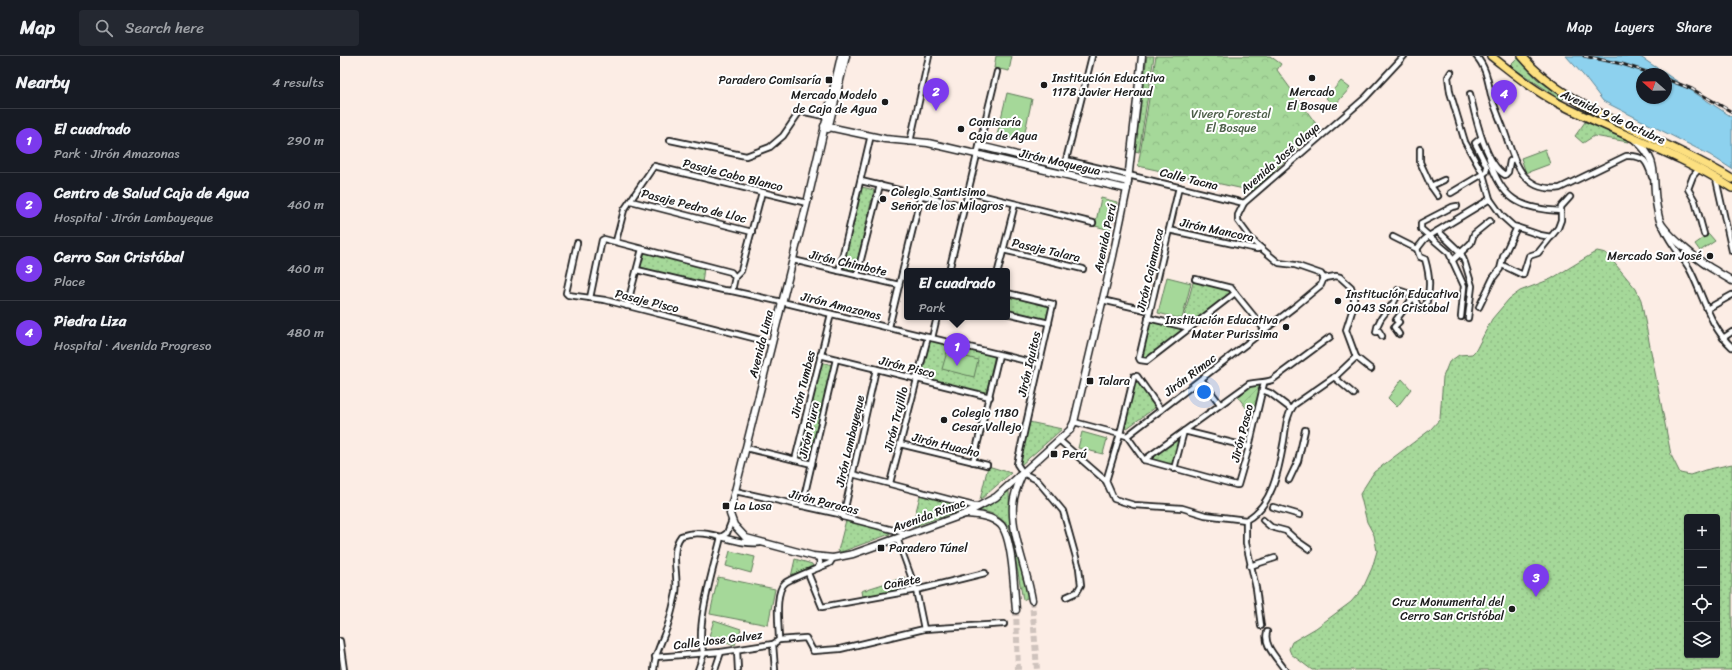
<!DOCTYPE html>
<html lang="en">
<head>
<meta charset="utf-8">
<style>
  body { margin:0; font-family:Sriracha,sans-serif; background:#242831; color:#f1f3f6 }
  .controls { position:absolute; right:12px; bottom:12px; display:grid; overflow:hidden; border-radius:4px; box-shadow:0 1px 3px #0004 }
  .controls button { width:36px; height:36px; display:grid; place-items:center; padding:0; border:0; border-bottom:1px solid #363941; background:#171b24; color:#f1f3f6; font:20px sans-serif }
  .compass { position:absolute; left:1296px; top:12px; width:36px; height:36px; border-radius:50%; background:#171b24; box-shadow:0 1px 3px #0004; rotate:290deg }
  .you { position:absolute; left:864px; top:336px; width:14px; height:14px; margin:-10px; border:3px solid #fff; border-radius:50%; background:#1a73e8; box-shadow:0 0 0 6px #1a73e833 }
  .badge { display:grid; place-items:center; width:26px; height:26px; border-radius:50%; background:#7c3aed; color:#fff; font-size:13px; font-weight:700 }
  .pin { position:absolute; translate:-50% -33px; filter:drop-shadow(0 1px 2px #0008) }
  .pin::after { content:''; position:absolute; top:21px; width:14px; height:12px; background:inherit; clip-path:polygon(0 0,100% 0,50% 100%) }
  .popup { position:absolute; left:564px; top:212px; width:106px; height:52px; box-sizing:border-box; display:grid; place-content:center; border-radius:4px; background:#171b24; filter:drop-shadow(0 1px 3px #0005); font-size:13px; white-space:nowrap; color:#9ea1a6 }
  .popup b { font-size:15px; color:#f1f3f6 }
  .popup::after { content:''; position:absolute; left:50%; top:100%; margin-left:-8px; border:8px solid transparent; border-top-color:#171b24 }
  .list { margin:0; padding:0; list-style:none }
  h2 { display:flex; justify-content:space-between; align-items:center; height:52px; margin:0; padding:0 16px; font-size:17px }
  h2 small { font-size:13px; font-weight:400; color:#9ea1a6 }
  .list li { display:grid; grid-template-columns:26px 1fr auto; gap:12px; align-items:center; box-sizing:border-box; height:64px; padding:0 16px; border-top:1px solid #363941 }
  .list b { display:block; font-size:15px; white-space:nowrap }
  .list p { margin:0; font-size:13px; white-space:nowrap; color:#9ea1a6 }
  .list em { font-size:13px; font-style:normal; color:#9ea1a6 }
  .icon { flex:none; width:22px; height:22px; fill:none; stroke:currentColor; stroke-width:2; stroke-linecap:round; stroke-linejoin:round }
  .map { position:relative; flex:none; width:1392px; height:614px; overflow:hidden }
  header { display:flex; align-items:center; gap:24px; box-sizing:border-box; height:56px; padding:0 20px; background:#171b24; border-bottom:1px solid #363941 }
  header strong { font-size:19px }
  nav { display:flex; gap:22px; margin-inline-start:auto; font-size:14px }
  .search { width:280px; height:36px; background:#242831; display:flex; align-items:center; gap:10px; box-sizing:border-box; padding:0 14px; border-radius:4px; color:#9ea1a6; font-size:15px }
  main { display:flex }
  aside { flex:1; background:#171b24 }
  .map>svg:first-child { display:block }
  .grass { fill:url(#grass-dots); stroke:#607a5a; fill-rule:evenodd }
  .forest { fill:url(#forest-crowns); stroke:#607a5a }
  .garden { fill:url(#garden-furrows); stroke:#607a5a }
  .pitch { fill:#a5d899; stroke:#607a5a }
  .water { fill:#8dd1ee; stroke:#60899a }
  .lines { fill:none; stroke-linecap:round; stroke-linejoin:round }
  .secondary-tunnel { stroke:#cfc3bd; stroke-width:6; stroke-dasharray:6 3; stroke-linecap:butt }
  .street-casing { stroke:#1c1c1c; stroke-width:8 }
  .secondary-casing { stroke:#1c1c1c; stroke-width:9 }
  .primary-casing { stroke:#1c1c1c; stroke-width:10 }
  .street { stroke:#fff; stroke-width:4.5 }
  .secondary { stroke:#fff; stroke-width:6 }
  .primary { stroke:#fde080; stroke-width:7 }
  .rail-casing { stroke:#1c1c1c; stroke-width:3 }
  .rail { stroke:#fff; stroke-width:1.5; stroke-dasharray:4.5; stroke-linecap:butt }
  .poi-dot { fill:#1c1c1c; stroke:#fff; stroke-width:1.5 }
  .labels { text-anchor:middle; stroke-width:4; stroke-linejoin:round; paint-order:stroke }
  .poi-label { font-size:12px; fill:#1c1c1c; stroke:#fff; text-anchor:start }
  .park-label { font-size:12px; fill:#4c5e48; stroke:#fff }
  .street-label { font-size:12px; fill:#1c1c1c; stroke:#fff }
</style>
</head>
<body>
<header>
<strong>Map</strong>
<div class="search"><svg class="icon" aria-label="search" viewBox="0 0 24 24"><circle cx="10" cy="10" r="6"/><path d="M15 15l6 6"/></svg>Search here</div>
<nav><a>Map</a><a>Layers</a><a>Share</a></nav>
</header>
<main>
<aside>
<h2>Nearby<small>4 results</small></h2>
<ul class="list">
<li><span class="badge">1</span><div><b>El cuadrado</b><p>Park · Jirón Amazonas</p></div><em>290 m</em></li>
<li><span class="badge">2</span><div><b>Centro de Salud Caja de Agua</b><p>Hospital · Jirón Lambayeque</p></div><em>460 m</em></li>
<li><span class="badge">3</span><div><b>Cerro San Cristóbal</b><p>Place</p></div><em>460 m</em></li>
<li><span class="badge">4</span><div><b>Piedra Liza</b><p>Hospital · Avenida Progreso</p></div><em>480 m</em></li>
</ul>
</aside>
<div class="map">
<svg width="1392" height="614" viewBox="0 0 1392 614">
  <defs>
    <pattern id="grass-dots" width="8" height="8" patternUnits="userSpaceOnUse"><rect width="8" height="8" fill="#a5d899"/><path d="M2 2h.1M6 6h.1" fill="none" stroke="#8db983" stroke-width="1.8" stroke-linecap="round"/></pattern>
    <pattern id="forest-crowns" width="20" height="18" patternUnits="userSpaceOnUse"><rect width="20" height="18" fill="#a5d899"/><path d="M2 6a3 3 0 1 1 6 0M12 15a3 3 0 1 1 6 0" fill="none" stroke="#8db983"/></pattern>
    <pattern id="garden-furrows" width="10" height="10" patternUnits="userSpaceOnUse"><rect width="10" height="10" fill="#a5d899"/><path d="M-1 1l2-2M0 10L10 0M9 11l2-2" fill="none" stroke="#8db983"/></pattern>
  </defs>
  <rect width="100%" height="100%" fill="#fcede5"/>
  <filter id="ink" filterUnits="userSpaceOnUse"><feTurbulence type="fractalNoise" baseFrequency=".025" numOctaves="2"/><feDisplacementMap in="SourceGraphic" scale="8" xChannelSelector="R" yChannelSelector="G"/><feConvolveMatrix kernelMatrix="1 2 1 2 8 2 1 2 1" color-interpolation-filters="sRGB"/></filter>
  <g filter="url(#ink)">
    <g class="grass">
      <polygon points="807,0 814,0 799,96 795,95"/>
      <polygon points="1178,2 1197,23 1225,41 1222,44 1170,10"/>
      <polygon points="1245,66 1289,83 1288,86 1254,80 1243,87 1235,80"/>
      <polygon points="522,131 534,134 515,214 502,211"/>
      <path d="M1257 195 1266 197 1296 233 1301 244 1331 399 1340 417 1350 419 1365 414 1392 408V614H972L951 598 949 593 952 586 976 572 1011 546 1023 532 1032 512 1037 495 1034 479 1027 466 1020 438 1034 416 1090 374 1100 363 1103 321 1109 306 1119 299 1132 298 1136 294 1152 263 1169 243 1180 235 1211 223ZM1347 461H1377V599H1347Z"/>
      <polygon points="304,196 364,211 362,228 300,211"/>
      <polygon points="854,223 889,233 892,236 849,270 842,268"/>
      <polygon points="667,238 710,249 706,265 667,255"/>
      <polygon points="810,264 842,271 843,275 805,305 801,301"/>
      <polygon points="589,282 655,299 646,337 579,321"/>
      <polygon points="480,306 493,309 469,402 456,399"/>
      <polygon points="796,324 816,351 783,375"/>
      <polygon points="689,366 722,373 681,409 679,404"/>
      <polygon points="840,379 832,410 807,403"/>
      <polygon points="648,410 671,417 640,444"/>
      <path d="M669 435 670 471 689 541 683 544 670 473C663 462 653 456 640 455Z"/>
      <polygon points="581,436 625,449 625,453 572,471"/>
      <polygon points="506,464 549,474 550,478 501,496 498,495"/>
      <polygon points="455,503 472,508 473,512 451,521"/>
      <polygon points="565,521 569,533 522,541 521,535"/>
    </g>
    <polygon class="forest" points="816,0 930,0 941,8 937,14 979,72 913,135 798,110"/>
    <polygon class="garden" points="915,329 921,330 914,362 898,341 911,330"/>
    <g class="pitch">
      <polygon points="656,0 672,0 669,15 654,12"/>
      <polygon points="1001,25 1010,32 994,50 986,42"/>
      <polygon points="667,37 692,43 683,85 657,79"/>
      <polygon points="1205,93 1210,108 1186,117 1181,102"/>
      <polygon points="761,142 777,146 770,174 755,170"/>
      <polygon points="1369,178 1375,185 1360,195 1355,188"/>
      <polygon points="827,221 851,227 842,263 818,257"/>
      <polygon points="607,296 638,304 634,321 602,313"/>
      <polygon points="1062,323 1071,333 1057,351 1048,342"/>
      <polygon points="742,376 767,383 763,398 738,392"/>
      <polygon points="390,495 415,501 411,517 386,510"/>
      <polygon points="378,521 435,533 428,569 370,558"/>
      <polygon points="374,564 401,573 395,589 369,580"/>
    </g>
    <polygon class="water" points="1226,0 1299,0 1326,18 1302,18 1302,42 1326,42 1326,18 1392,61 1392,113 1370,99 1263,45 1243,19"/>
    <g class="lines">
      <g class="secondary-tunnel">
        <polyline points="692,544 697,614"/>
        <polyline points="676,554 678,614"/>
      </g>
      <defs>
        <g id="street">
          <polyline points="752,0 726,104 904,147"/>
          <path d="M1136 0C1147 12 1148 27 1152 43 1156 54 1161 66 1165 77 1175 105 1182 137 1220 132L1286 100C1304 99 1307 105 1312 121"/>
          <polyline points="1111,16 1108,21 1110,36 1125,86 1143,118 1150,143 1162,160 1173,170 1200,179 1211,181"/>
          <path d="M1130 38C1135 59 1145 108 1165 119L1168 116 1170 105 1173 103"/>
          <polyline points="330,84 406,100 430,91 443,80 460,55 489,61"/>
          <polyline points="570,86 589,0"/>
          <polyline points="1080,93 1080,106 1091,130 1098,140"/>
          <path d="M1149 102C1161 143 1179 153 1221 155"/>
          <polyline points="1359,113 1353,120 1348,133 1355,145 1364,178"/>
          <polyline points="1376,123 1392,195"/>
          <polyline points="521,125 625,150"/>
          <polyline points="1091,130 1104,124"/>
          <polyline points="839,131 799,302 800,304 807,305 895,237"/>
          <polyline points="628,136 753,167"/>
          <polyline points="1111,137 1146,116 1147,111 1135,87 1141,82"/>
          <polyline points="291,145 412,176"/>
          <polyline points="1117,150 1112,151 1081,167 1081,173 1109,197 1124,230 1121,261"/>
          <path d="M1324 173C1330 187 1341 199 1349 212 1363 238 1369 270 1392 291"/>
          <polyline points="829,174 917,193 921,192"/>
          <polyline points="1098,175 1121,197 1125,207 1132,230 1128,262"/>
          <polyline points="276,185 284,154 314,110 467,147"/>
          <polyline points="237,187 226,237 228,239 265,244 432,287"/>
          <polyline points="1077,193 1084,184 1089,180 1150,143"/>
          <polyline points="663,194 743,213"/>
          <polyline points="453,204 559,229"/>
          <polyline points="1112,205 1131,187 1134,178 1150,165"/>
          <polyline points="1162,209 1183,219 1189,200 1198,197 1218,172 1221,164 1221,151 1230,141"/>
          <polyline points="297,214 383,234 392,235 442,246 699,308"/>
          <polyline points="499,215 530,83"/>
          <polyline points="609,215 657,16"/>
          <polyline points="658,215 675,148"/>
          <polyline points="517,219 540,129"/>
          <polyline points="395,221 401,215 422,136"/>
          <polyline points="984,222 981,218 955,209 939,207 921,192 912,184 898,165 898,159 904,147 1025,42 1064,0"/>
          <polyline points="984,222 996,220 1000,221 1011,231 1014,241 1014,249 1006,274 1016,301"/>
          <polyline points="855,223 891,232 925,274"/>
          <polyline points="667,237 713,248 677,408 683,417 697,424 723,455 739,512 741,529 737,536 726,541"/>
          <polyline points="250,242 262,184 264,183 391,216 395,221 392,235"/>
          <polyline points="762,244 810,255"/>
          <polyline points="287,250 302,193"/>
          <polyline points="1139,251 1153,222 1160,213 1163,201 1177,171"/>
          <polyline points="1367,253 1392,239"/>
          <polyline points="667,257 709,267"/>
          <polyline points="808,262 850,272"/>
          <polyline points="549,271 581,139"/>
          <polyline points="1059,278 1054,271 1059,266 1056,264 1072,243"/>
          <path d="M1042 280 1039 275 1036 276C1038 257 1058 250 1058 234L1070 238 1072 243H1075L1078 250 1085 254C1090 233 1091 224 1085 203L1080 201 1077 193 1053 181"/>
          <polyline points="592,282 597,261"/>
          <polyline points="1383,282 1392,276"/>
          <polyline points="480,299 650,341"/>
          <polyline points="1016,301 1031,313"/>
          <polyline points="994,321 1014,338"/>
          <polyline points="861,323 880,348"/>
          <polyline points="922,334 930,337 951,353"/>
          <polyline points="734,366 787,380 957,249 981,229 984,222"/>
          <polyline points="787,380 804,404 896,429 898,429 909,391 924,327"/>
          <path d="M719 384 766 425 774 443 794 449 842 452 865 459 906 464C933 450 939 412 944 384 946 371 946 360 954 349L997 319 1016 301"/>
          <polyline points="560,388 647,409"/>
          <polyline points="406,392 472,408"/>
          <polyline points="455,404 491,258"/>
          <path d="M804 404 909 328C917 326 924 327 932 324L990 281"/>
          <polyline points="633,406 659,299"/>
          <polyline points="834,413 844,375 909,391"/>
          <polyline points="512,418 638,451"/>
          <polyline points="949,424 958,405 965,374"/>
          <polyline points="766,425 780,378 794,320 797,320 821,354"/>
          <polyline points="550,427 588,281"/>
          <polyline points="395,435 499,458 503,461 569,478"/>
          <polyline points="462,450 496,303"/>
          <polyline points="933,451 960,459"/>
          <polyline points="503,461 536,313"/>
          <polyline points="906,464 906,487 916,532 921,570"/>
          <polyline points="923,464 931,471 946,475 956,484 969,493"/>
          <polyline points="381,481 387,477 392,464"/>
          <polyline points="557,482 576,534 584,573"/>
          <polyline points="478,501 480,506 478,512"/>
          <polyline points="910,510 935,502"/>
          <polyline points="468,517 482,551 576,534 645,517"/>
          <path d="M927 576C923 590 938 603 945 614"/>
          <path d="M439 584C439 571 434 536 445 527 452 521 480 512 490 507L493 502"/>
          <polyline points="0,585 4,614"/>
          <polyline points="433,588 435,614"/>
          <polyline points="397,594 398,614"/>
          <polyline points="315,601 381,596 433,588 439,584 466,582 473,595 500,593 584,573 664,568"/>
          <path d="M314 614C315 599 319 592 324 579 330 566 333 551 336 537 339 519 329 496 341 480 367 470 394 490 420 487"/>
          <path d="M358 614 364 597C353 576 375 507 381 481"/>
          <polyline points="375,614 381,596"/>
        </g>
        <g id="secondary">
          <polyline points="501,0 467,147 391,451 390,458 394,469 406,482 473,500 493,502 513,498 625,458 656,441 730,374 734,366 741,336 773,200 787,133 802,0"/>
          <polyline points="484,70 545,83 588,87 787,133"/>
          <polyline points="488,73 506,0"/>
          <path d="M1295 84C1321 105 1311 123 1317 152 1318 157 1319 165 1322 169 1332 183 1361 207 1376 215 1381 219 1387 221 1392 225"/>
          <polyline points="640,90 788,126"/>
          <path d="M682 419C678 428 674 438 673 449 671 479 687 513 692 544"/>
          <path d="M626 458C638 459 652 460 661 469 673 483 674 535 676 554"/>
        </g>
        <g id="primary">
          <path d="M1151 0C1173 17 1193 34 1218 47 1275 77 1338 97 1392 132"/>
          <path d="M1182 0C1213 37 1257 56 1299 76 1331 91 1362 105 1392 123"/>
        </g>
      </defs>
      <use href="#street" class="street-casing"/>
      <use href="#secondary" class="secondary-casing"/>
      <use href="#primary" class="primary-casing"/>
      <use href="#street" class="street"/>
      <use href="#secondary" class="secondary"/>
      <use href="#primary" class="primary"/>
      <defs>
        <g id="rail">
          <polyline points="1244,0 1282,8 1313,18"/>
          <polyline points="1326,23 1352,33 1392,56"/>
        </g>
      </defs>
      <use href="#rail" class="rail-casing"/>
      <use href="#rail" class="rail"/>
    </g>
  </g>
  <g class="poi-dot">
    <circle cx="972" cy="22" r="4"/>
    <rect x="485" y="20" width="8" height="8" rx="2"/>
    <circle cx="704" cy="29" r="4"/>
    <circle cx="545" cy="46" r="4"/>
    <circle cx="621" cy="73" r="4"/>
    <circle cx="543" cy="143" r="4"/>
    <circle cx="1370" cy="200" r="4"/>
    <circle cx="998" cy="245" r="4"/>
    <circle cx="946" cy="271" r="4"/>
    <rect x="746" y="321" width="8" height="8" rx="2"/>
    <circle cx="604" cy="364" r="4"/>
    <rect x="710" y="394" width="8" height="8" rx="2"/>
    <rect x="382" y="446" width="8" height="8" rx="2"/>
    <rect x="537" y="488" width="8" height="8" rx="2"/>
    <circle cx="1172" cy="553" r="4"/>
  </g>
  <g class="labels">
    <g class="poi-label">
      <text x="712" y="26">Institución Educativa<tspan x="712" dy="14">1178 Javier Heraud</tspan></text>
      <text x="481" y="28" text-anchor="end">Paradero Comisaría</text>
      <text x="972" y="40" text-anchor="middle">Mercado<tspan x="972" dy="14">El Bosque</tspan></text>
      <text x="537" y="43" text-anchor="end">Mercado Modelo<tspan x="537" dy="14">de Caja de Agua</tspan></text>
      <text x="629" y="70">Comisaría<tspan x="629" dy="14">Caja de Agua</tspan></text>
      <text x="551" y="140">Colegio Santisimo<tspan x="551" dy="14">Señor de los Milagros</tspan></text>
      <text x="1362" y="204" text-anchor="end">Mercado San José</text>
      <text x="1006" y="242">Institución Educativa<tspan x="1006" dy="14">0043 San Cristobal</tspan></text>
      <text x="938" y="268" text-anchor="end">Institución Educativa<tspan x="938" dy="14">Mater Purissima</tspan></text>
      <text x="758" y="329">Talara</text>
      <text x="612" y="361">Colegio 1180<tspan x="612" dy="14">Cesar Vallejo</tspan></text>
      <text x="722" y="402">Perú</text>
      <text x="394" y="454">La Losa</text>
      <text x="549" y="496">Paradero Túnel</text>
      <text x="1164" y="550" text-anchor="end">Cruz Monumental del<tspan x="1164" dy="14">Cerro San Cristóbal</tspan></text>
    </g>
    <g class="park-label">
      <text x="891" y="62">Vivero Forestal<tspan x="891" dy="14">El Bosque</tspan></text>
    </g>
    <g class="street-label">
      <text transform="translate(1273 61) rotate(25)" y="4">Avenida 9 de Octubre</text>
      <text transform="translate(940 102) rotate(-41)" y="4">Avenida José Olaya</text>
      <text transform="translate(720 106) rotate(13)" y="4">Jirón Moquegua</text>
      <text transform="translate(393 119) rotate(14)" y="4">Pasaje Cabo Blanco</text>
      <text transform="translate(849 123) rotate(14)" y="4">Calle Tacna</text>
      <text transform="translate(354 150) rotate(14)" y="4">Pasaje Pedro de Lloc</text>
      <text transform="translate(877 174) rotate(12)" y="4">Jirón Mancora</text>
      <text transform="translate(765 182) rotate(-78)" y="4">Avenida Perú</text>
      <text transform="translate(706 194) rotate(13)" y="4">Pasaje Talara</text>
      <text transform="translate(508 207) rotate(13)" y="4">Jirón Chimbote</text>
      <text transform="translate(810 214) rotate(-77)" y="4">Jirón Cajamarca</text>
      <text transform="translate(307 245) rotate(14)" y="4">Pasaje Pisco</text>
      <text transform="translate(501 250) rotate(14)" y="4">Jirón Amazonas</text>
      <text transform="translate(421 288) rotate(-76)" y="4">Avenida Lima</text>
      <text transform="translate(689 308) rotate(-77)" y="4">Jirón Iquitos</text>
      <text transform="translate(567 311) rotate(14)" y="4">Jirón Pisco</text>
      <text transform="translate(850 319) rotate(-37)" y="4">Jirón Rimac</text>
      <text transform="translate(463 328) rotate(-76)" y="4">Jirón Tumbes</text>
      <text transform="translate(556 363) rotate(-76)" y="4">Jirón Trujillo</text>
      <text transform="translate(469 374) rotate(-77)" y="4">Jirón Piura</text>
      <text transform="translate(902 377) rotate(-76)" y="4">Jirón Pasco</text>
      <text transform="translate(510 385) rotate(-77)" y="4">Jirón Lambayeque</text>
      <text transform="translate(606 389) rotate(14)" y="4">Jirón Huacho</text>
      <text transform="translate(484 446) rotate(14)" y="4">Jirón Paracas</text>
      <text transform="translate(589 459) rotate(-20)" y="4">Avenida Rímac</text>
      <text transform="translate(562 526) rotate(-11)" y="4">Cañete</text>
      <text transform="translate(378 584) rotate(-7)" y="4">Calle Jose Galvez</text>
    </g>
  </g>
</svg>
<div class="controls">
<button>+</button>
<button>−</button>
<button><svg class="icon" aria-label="locate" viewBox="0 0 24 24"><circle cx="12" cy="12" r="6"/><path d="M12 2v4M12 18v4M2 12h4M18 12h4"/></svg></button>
<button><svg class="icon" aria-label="layers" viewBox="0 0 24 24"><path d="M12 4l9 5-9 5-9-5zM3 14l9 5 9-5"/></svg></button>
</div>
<svg class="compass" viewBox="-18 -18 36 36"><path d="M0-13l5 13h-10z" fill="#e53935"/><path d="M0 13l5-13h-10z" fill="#9ea1a6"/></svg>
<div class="you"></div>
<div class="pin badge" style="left:617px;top:310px">1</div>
<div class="popup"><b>El cuadrado</b>Park</div>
<div class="pin badge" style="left:596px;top:55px">2</div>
<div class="pin badge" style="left:1196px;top:541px">3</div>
<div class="pin badge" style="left:1164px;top:57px">4</div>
</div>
</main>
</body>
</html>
